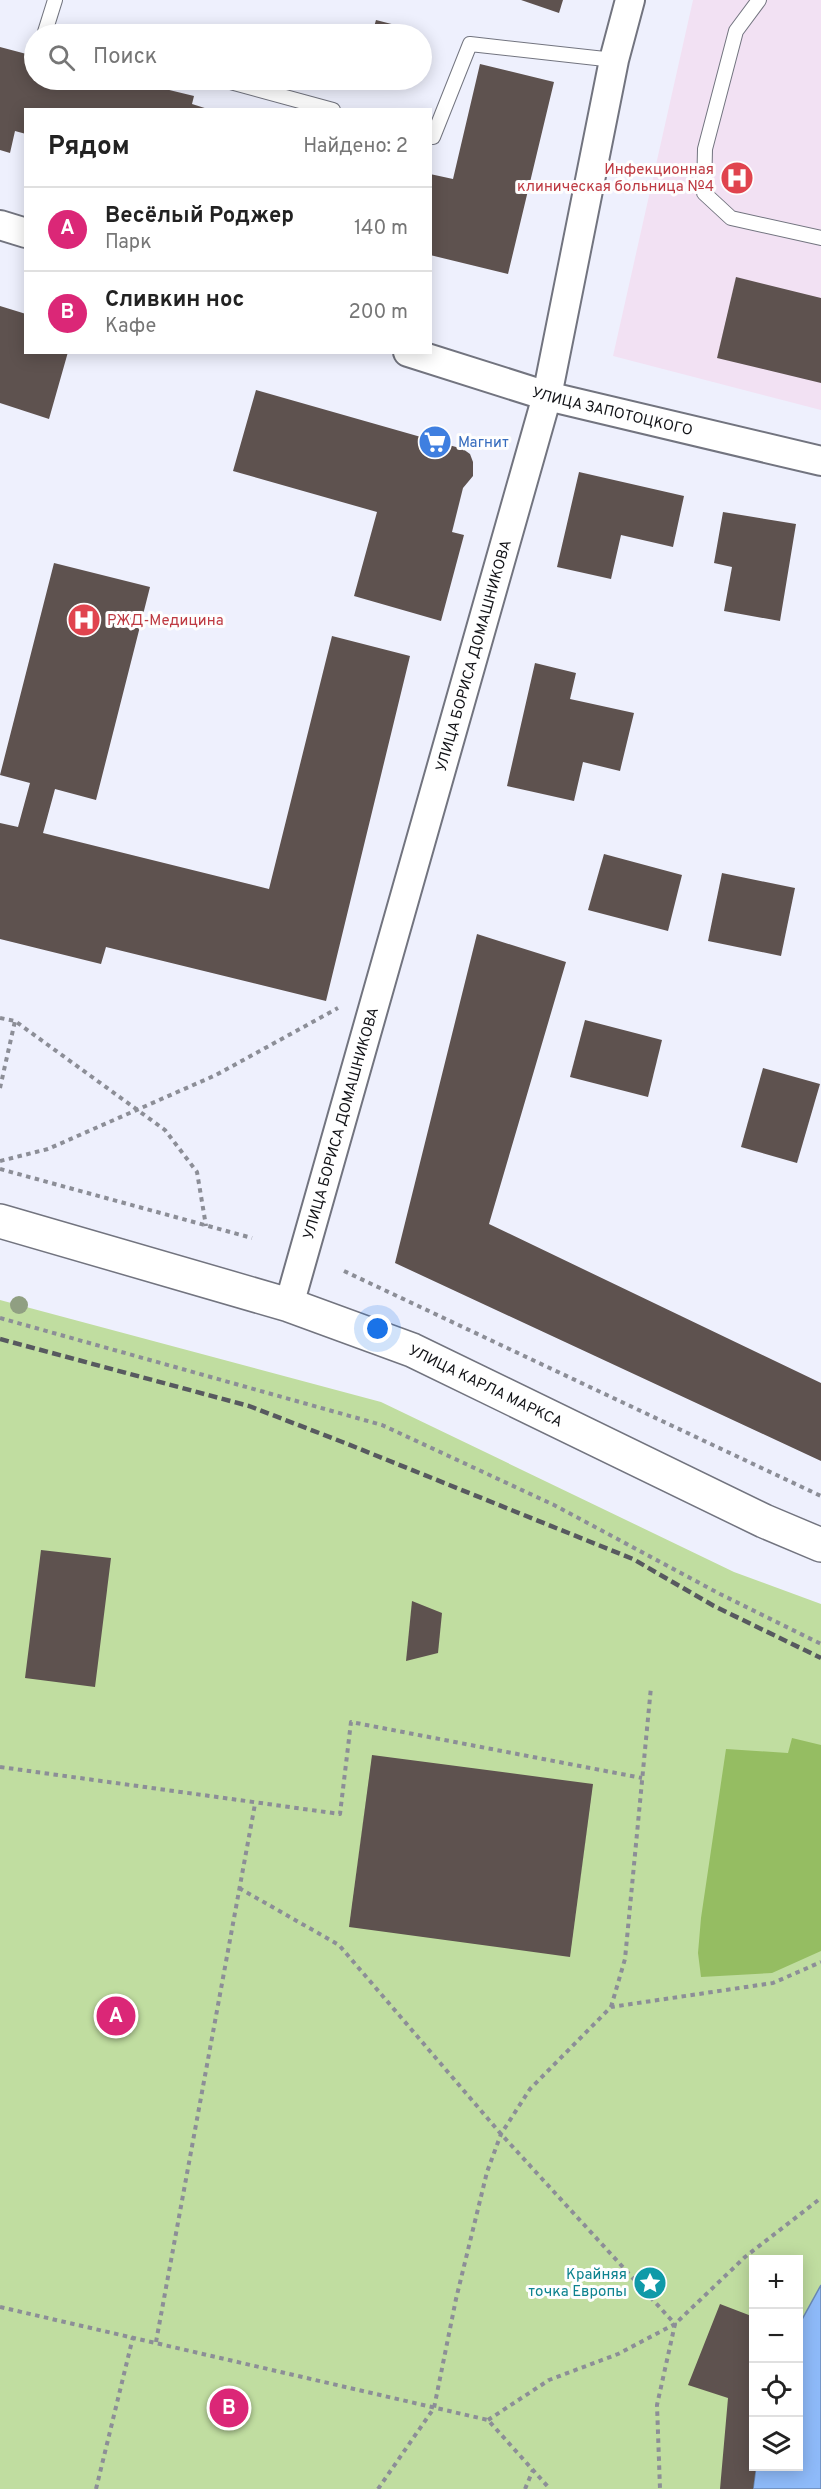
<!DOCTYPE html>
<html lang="ru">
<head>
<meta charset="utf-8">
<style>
  body { margin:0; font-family:Overpass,sans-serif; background:#f6f6f6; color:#222 }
  .controls { position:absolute; right:18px; bottom:18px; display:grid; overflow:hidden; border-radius:0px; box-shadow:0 3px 15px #0003 }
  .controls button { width:54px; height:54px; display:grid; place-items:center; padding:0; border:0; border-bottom:2px solid #e0e0e0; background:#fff; color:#222; font:30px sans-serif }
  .you { position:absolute; left:378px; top:1329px; width:21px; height:21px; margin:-15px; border:4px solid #fff; border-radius:50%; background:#1a73e8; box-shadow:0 0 0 9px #1a73e833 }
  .badge { display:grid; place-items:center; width:39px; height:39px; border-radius:50%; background:#db2777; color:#fff; font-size:20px; font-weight:700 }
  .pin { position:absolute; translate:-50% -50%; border:3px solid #fff; box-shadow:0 2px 6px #0006 }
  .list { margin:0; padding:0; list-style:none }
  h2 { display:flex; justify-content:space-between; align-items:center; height:78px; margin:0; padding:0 24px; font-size:26px }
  h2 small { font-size:20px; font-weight:400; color:#767676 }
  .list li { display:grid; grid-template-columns:39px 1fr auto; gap:18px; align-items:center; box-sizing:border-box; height:84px; padding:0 24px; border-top:2px solid #e0e0e0 }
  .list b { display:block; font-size:22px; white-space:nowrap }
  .list p { margin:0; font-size:20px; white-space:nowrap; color:#767676 }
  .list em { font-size:20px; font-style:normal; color:#767676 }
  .icon { flex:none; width:33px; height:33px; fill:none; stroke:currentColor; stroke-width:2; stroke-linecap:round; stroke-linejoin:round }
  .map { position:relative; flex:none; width:821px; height:2489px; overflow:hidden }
  .search { position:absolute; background:#fff; box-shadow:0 3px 15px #0003; left:24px; top:24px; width:408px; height:66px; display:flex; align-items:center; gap:15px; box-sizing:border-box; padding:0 21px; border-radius:33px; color:#767676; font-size:22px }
  .panel { position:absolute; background:#fff; box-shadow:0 3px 15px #0003; left:24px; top:108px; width:408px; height:246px; border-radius:0px }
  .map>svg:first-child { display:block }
  .medical { fill:#f2e1f3 }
  .green { fill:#c0dda0; fill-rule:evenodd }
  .forest { fill:#95bd62 }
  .water { fill:#8ebaf9; stroke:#6988b5; stroke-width:1.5 }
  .building { fill:#5e524f }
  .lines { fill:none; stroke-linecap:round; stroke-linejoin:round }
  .service-casing { stroke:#72747f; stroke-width:16 }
  .minor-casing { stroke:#72747f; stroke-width:32 }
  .tertiary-casing { stroke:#72747f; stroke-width:36 }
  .path { stroke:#8c8e97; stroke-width:4; stroke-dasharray:4.5 4.5; stroke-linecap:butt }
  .service { stroke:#fff; stroke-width:14 }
  .minor { stroke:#fff; stroke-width:28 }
  .tertiary { stroke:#fff; stroke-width:33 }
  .rail { stroke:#57595f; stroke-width:4.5; stroke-dasharray:9 4.5; stroke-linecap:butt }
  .tree { fill:#909f82 }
  .labels { text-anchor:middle; stroke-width:6; stroke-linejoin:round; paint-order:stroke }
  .health-label { font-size:15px; fill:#be3a42; stroke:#fefefe; text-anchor:end }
  .street-label { font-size:15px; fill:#121317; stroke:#fefefe }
  .shop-label { font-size:15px; fill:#366cbe; stroke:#fefefe; text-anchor:start }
  .culture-label { font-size:15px; fill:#0d838f; stroke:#fefefe; text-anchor:end }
</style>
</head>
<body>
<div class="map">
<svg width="821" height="2489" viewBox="0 0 821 2489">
  <rect width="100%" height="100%" fill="#eef0fd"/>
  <polygon class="medical" points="693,0 821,0 821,410 613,356"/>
  <path class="green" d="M0 1300 381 1402 734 1572 821 1604V2489H0ZM754 2260H798V2466H754Z"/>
  <polygon class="forest" points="792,1738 821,1745 821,1951 772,1973 701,1977 698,1953 701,1918 726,1749 788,1753"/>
  <polygon class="water" points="821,2285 821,2489 753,2489 756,2467 798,2466 799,2325"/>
  <g class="building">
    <polygon points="521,0 563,0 559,13"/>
    <polygon points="376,20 407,28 405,34 372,34"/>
    <polygon points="0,47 34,56 34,80 128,80 194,96 192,104 211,110 26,110 26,134 15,131 10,153 0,150"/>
    <polygon points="480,64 554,82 508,274 430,255 430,174 453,179"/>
    <polygon points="736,277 821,298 821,383 717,358"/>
    <polygon points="0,306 26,314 26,352 68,352 49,419 0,403"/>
    <polygon points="256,390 463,449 470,454 473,462 473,476 463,488 452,532 464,535 441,621 354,596 377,512 233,471"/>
    <polygon points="579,472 684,496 673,547 621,535 611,579 557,567"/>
    <polygon points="723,512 796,524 780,621 724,611 732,567 714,563"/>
    <polygon points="54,563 150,587 96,800 55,789 43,833 269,889 332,636 410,656 326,1001 106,947 101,964 0,939 0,823 18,827 30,783 0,775"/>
    <polygon points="535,663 576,673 570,699 634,713 620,771 583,762 574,801 507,786"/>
    <polygon points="604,854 682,875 668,931 588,910"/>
    <polygon points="722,873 795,888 781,956 708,941"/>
    <polygon points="477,934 566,962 489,1224 821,1383 821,1461 395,1263"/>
    <polygon points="585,1020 662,1040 648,1097 570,1077"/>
    <polygon points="763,1068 820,1084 797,1163 741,1147"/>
    <polygon points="41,1550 111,1558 95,1687 25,1678"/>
    <polygon points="412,1601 442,1613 438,1653 406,1661"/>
    <polygon points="372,1755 593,1784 570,1957 349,1927"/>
    <polygon points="720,2304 754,2317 754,2466 756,2466 753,2489 720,2489 728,2398 688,2385"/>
  </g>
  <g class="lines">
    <defs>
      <g id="service">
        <polyline points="55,0 45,32 56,34"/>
        <polyline points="759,0 736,31 705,149 704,193 731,218 821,238"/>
        <polyline points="223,80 333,110"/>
        <polyline points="430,136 433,137 470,44 614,60"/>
      </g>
      <g id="minor">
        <polyline points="0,225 26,233"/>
        <path id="s1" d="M408 352 547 396 821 461"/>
        <path id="s2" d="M289 1305 547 396 614 60 630 0"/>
      </g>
      <g id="tertiary">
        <path id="s3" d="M0 1221 289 1305 412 1350 764 1521 821 1545"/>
      </g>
    </defs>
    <use href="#service" class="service-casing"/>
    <use href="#minor" class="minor-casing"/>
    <use href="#tertiary" class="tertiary-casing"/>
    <g class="path">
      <polyline points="0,1018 15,1021 165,1130 197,1172 206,1226"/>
      <polyline points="0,1088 15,1021"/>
      <polyline points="0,1161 48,1149 216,1075 338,1008"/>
      <polyline points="0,1169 252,1238"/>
      <polyline points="344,1271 821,1496"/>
      <polyline points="0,1318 382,1425 554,1505 720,1594 821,1644"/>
      <polyline points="0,1767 340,1814 351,1722 642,1778"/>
      <polyline points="239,1888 339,1945 501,2134 675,2324 657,2405 660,2489"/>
      <polyline points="611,2007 625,1959 651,1687"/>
      <polyline points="0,2307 488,2420 550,2489"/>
      <polyline points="156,2342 255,1804"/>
      <polyline points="488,2420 549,2380 618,2354 675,2324 745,2257 821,2198"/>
      <polyline points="96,2489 133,2337"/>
      <polyline points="378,2489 434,2408 456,2299 487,2172 501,2134 530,2089 611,2007 773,1983 821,1962"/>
      <polyline points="525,2489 533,2470"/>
    </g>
    <use href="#service" class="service"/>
    <use href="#minor" class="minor"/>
    <use href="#tertiary" class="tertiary"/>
    <polyline class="rail" points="0,1339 249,1406 345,1443 633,1559 714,1606 821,1658"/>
  </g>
  <circle class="tree" cx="19" cy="1305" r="9"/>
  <defs>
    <symbol id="hospital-disc" viewBox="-11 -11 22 22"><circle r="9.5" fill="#e0444e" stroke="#fefefe"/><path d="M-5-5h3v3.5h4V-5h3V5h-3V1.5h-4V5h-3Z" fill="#fff"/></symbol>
    <symbol id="supermarket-disc" viewBox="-11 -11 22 22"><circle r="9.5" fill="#3f7fe0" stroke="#fefefe"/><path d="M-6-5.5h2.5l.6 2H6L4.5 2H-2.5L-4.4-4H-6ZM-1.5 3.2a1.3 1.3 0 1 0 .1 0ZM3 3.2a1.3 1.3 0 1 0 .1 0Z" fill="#fff"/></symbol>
    <symbol id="sight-disc" viewBox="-11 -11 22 22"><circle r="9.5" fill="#0f9aa8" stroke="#fefefe"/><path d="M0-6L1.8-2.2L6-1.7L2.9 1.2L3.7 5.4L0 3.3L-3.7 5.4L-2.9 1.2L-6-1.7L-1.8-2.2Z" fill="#fff"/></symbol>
  </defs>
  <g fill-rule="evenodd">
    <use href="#hospital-disc" x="718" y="159" width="38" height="38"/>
    <use href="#supermarket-disc" x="416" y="423" width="38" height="38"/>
    <use href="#hospital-disc" x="65" y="601" width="38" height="38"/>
    <use href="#sight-disc" x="631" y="2264" width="38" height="38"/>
  </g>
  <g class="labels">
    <g class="health-label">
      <text x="714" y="174">Инфекционная<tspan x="714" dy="17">клиническая больница №4</tspan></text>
      <text x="107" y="625" text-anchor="start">РЖД-Медицина</text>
    </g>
    <g class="street-label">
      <text dy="5" stroke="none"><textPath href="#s1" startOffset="213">УЛИЦА ЗАПОТОЦКОГО</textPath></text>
      <text dy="5" stroke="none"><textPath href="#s2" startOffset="675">УЛИЦА БОРИСА ДОМАШНИКОВА</textPath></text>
      <text dy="5" stroke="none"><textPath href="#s2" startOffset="189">УЛИЦА БОРИСА ДОМАШНИКОВА</textPath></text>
      <text dy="5" stroke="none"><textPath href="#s3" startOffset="514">УЛИЦА КАРЛА МАРКСА</textPath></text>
    </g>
    <g class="shop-label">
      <text x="458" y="447">Магнит</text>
    </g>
    <g class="culture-label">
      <text x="627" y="2279">Крайняя<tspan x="627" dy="17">точка Европы</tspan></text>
    </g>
  </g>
</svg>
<div class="controls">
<button>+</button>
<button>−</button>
<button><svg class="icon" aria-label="locate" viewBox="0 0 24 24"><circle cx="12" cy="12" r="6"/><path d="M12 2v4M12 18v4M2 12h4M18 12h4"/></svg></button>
<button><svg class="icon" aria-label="layers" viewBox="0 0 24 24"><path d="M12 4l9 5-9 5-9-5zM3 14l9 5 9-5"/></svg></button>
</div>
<div class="you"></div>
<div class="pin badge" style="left:116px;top:2016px">A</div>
<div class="pin badge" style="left:229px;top:2408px">B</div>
<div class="search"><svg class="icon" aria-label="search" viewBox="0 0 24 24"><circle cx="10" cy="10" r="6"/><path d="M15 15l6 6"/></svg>Поиск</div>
<section class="panel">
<h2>Рядом<small>Найдено: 2</small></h2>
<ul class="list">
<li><span class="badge">A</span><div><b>Весёлый Роджер</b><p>Парк</p></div><em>140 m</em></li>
<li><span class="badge">B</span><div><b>Сливкин нос</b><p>Кафе</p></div><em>200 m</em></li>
</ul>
</section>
</div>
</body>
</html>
